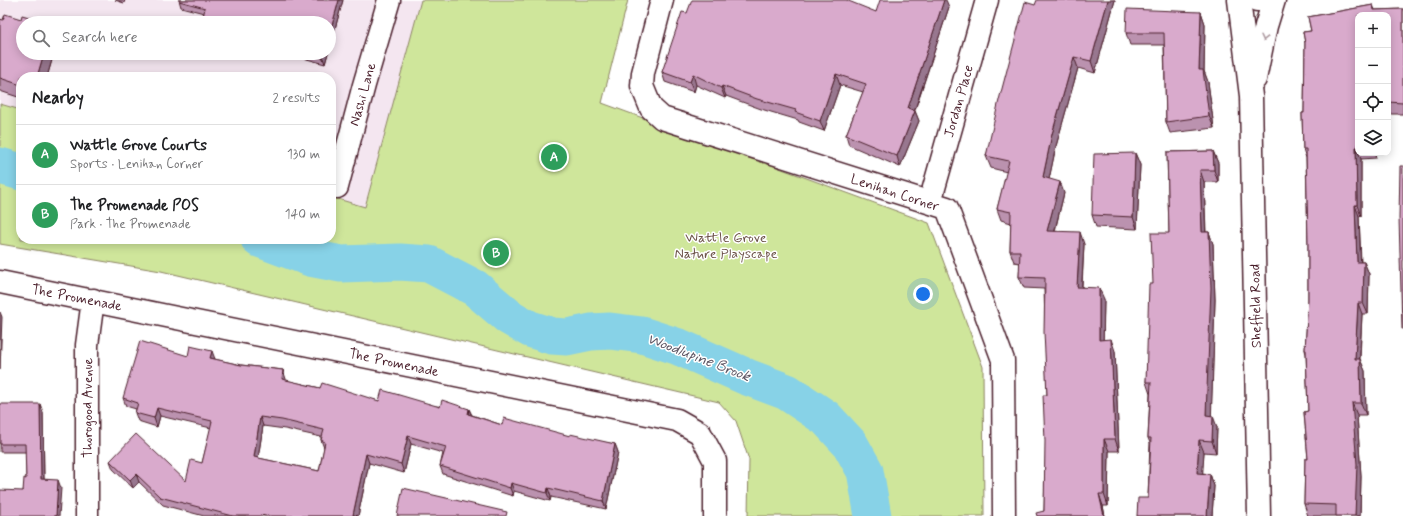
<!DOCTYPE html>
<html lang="en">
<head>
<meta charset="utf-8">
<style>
  body { margin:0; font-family:Mynerve,sans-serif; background:#f2f2f2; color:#202124 }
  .controls { position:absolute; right:12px; top:12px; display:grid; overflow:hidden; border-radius:8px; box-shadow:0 2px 10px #0003 }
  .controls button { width:36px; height:36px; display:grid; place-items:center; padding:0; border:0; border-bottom:1px solid #e0e0e0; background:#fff; color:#202124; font:20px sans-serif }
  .you { position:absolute; left:923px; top:294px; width:14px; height:14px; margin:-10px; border:3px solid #fff; border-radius:50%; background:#1a73e8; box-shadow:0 0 0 6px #1a73e833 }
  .badge { display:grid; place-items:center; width:26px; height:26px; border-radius:50%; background:#1a73e8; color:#fff; font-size:13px; font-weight:700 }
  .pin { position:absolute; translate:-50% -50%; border:2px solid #fff; box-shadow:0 1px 4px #0006 }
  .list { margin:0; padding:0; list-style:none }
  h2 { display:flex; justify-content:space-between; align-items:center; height:52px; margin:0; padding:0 16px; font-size:17px }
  h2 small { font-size:13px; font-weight:400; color:#757577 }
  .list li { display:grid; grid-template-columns:26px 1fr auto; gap:12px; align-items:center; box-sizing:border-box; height:60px; padding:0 16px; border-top:1px solid #e0e0e0 }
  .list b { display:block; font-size:15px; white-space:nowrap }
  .list p { margin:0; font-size:13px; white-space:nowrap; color:#757577 }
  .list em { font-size:13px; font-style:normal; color:#757577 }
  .icon { flex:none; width:22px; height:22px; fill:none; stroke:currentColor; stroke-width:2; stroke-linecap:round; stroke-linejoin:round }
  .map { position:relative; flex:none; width:1403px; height:516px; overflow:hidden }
  .search { position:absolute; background:#fff; box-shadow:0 2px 10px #0003; left:16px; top:16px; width:320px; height:44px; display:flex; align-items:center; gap:10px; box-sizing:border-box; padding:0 14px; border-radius:22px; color:#757577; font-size:15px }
  .panel { position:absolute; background:#fff; box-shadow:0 2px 10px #0003; left:16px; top:72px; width:320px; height:172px; border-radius:16px }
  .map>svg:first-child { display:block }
  .built { fill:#f4e6f0; fill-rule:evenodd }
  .green { fill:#cfe69b; stroke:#8c8263 }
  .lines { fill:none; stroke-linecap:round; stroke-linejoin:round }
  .river { stroke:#87d2e7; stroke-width:37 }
  .minor-casing { stroke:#4a1f2b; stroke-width:25 }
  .major-casing { stroke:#4a1f2b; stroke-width:25 }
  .minor { stroke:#fff; stroke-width:22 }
  .major { stroke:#fff; stroke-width:22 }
  .wall { fill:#bb92af; stroke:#4a1f2b; fill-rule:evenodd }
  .shaded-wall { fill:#98778f; stroke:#4a1f2b }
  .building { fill:#d9aacc; stroke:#4a1f2b; fill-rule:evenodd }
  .oneway { stroke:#ae9aa0 }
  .labels { text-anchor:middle; stroke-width:3; stroke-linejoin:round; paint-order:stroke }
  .street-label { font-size:14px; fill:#4a1f2b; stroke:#fff }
  .park-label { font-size:14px; fill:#6b5147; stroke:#fff }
  .water-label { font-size:15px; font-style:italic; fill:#5c5563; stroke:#fff }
</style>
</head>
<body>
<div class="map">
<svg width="1403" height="516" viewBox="0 0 1403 516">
  <rect width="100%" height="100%" fill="#fff"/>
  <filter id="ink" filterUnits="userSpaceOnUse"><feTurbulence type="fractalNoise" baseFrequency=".025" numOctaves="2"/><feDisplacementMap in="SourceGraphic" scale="8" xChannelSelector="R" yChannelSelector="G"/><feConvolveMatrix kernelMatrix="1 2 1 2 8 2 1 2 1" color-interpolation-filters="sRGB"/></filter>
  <g filter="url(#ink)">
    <path class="built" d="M0 0H421L365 207 331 197V77H21V110L0 104ZM23 23H329V53H23Z"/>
    <polygon class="green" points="421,0 628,0 602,103 929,223 983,367 984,516 748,516 749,460 736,421 719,402 161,271 0,244 0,104 21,110 21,239 331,239 331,197 365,207"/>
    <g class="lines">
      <g class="river">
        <polyline points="0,166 21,172"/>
        <polyline points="259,239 310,258 341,264 400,262 429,264 475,288 509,317 530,329 552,336 567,337 591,332 610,331 642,335 679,347 747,377 787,392 826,418 850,444 865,471 873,516"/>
      </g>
      <defs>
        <g id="minor">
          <polyline points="662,0 643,73 642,86 651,108 662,118 947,208 1003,360 1004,516"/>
          <polyline points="1239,0 1251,96 1259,516"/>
          <polyline points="1255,79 1266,26 1274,0"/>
          <polyline points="337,187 364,85 389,0"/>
          <polyline points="930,202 987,0"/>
          <polyline points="0,282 677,420 700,433 715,461 715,516"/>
          <polyline points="87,516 87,345 93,300"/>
        </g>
        <polyline id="major" points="1257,0 1259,0"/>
      </defs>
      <use href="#minor" class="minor-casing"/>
      <use href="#major" class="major-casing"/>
      <use href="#minor" class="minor"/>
      <use href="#major" class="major"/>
    </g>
    <g class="wall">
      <polygon points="115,0 125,0 124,3"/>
      <polygon points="179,0 343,0 329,50 329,23 205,23 203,17 204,13 181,7"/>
      <polygon points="1115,0 1095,73 1078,68 1056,146 1049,179 1064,193 1055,231 1084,244 1082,287 1104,299 1103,340 1115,351 1119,451 1109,451 1108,506 1103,506 1105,516 1037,516 1044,511 1047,395 1044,289 1024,288 1019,277 1020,263 1014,262 1010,251 1011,223 1001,220 997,209 1007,172 991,168 986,156 1035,5"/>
      <polygon points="1373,5 1375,10 1403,9 1403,114 1388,114 1388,15 1358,15 1358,153 1375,153 1376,158 1361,159 1361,216 1359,216 1361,262 1364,262 1369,274 1368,314 1362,314 1360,359 1365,371 1366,415 1357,415 1361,476 1360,516 1308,516 1304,504 1305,459 1308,459 1304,412 1308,411 1306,354 1305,350 1308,300 1308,245 1306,158 1303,149 1302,113 1304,113 1305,43 1303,32 1311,31 1308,17"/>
      <polygon points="949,7 915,110 915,111 919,121 900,167 849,145 846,135 863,92 840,85 824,131 799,122 798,120 761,109 726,96 725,98 696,85 694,92 665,82 662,72 687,13 876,12"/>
      <polygon points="1201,12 1205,24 1204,71 1208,82 1214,128 1170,133 1166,122 1164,45 1130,45 1126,33"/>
      <polygon points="0,19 23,53 54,53 47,77 21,77 21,98 0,91"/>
      <polygon points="285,53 328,53 325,64"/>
      <polygon points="1213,151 1218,163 1218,182 1204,182 1206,232 1209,232 1213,244 1215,300 1211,416 1217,427 1216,453 1204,452 1202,473 1210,474 1214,486 1212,516 1137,516 1148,498 1150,443 1148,438 1150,394 1146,382 1153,284 1169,233 1167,152"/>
      <polygon points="1135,153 1140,165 1137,229 1096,227 1092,215"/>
      <path d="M188 356 214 359 241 365 283 370 285 380 320 388 379 401 469 409 472 415 502 425 615 444 618 452 606 509 551 497 550 501 514 491 513 496 443 474 440 466 443 453 411 444 404 473 369 463 358 516H204L163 505 139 482 133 488 113 469 110 461 186 481 202 463 211 428 160 416 157 427 138 421 135 413 136 409 126 406 123 398ZM263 426 285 429 321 437V440L324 448 319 471 258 458Z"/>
      <polygon points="0,404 43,412 44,479 61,488 23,491 26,479 26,452 0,452"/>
    </g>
    <g class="shaded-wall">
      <polygon points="339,0 343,0 329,50 329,36"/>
      <polygon points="944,0 946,0 949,7 912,118 908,108"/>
      <polygon points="1108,0 1115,0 1095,73 1091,61"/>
      <polygon points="1201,12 1205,24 1204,71 1208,82 1214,128 1209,116 1199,70"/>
      <polygon points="44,53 54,53 47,77 37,77"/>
      <polygon points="324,53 328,53 325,64 323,58"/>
      <polygon points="1074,57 1078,68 1056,146 1047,189 1043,177 1052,134"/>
      <polygon points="693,74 696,85 694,92 690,82"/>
      <polygon points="836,74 840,85 824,131 820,121"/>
      <polygon points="722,86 726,96 725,98 721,88"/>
      <polygon points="915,111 919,121 900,167 897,156"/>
      <polygon points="1356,147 1361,159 1361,216 1357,205"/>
      <polygon points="1213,151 1218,163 1218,182 1214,170"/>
      <polygon points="1135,153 1140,165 1137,229 1133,217"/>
      <polygon points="1200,170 1204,182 1206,244 1202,232"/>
      <polygon points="1060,182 1064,193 1052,242 1047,231"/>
      <polygon points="1355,205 1359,216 1361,274 1357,262"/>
      <polygon points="1080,232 1084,244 1081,299 1077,287"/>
      <polygon points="1209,232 1213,244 1215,300 1211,427 1206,415"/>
      <polygon points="1364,262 1369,274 1368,314 1363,303"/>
      <polygon points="1099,288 1104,299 1103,352 1099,340"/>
      <polygon points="1358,303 1362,314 1359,371 1355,359"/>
      <polygon points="0,312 2,317 0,370"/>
      <polygon points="1111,339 1115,351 1119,451 1115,439"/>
      <polygon points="212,351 215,359 210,358"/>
      <polygon points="1360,359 1365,371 1366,415 1361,403"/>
      <polygon points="283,370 286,379 285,387 282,379"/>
      <polygon points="1352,403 1357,415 1361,476 1360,516 1355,516"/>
      <polygon points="40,404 43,412 44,488 41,479"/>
      <polygon points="157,408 160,416 157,427 154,418"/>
      <polygon points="469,409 472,417 468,414"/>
      <polygon points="1213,416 1217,427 1216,453 1212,441"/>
      <polygon points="260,417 263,426 257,465 254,457"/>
      <polygon points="408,436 411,444 404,473 401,464"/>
      <polygon points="1104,439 1109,451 1108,506 1104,494"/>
      <polygon points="1199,440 1204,452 1202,485 1197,473"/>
      <polygon points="615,444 618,452 606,509 603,501"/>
      <polygon points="366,454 369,463 358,516 353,515"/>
      <polygon points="136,474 139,482 133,488 130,480"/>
      <polygon points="1210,474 1214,486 1212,516 1207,516"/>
      <polygon points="58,480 61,488 59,516 56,516"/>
      <polygon points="511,483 514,491 513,496 510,488"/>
      <polygon points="548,488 551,497 550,501 547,493"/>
      <polygon points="1099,494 1103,506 1105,516 1104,516"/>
    </g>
    <g class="building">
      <polygon points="179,0 339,0 329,36 329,23 224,23 203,17 205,8 179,1"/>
      <polygon points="692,0 846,0 876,12 880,0 944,0 908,108 915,111 897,156 846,135 866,84 836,74 820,121 795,112 796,110 757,99 722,86 721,88 693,74 690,82 662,72 682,12 687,13"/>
      <polygon points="1037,0 1108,0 1091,61 1074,57 1052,134 1043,177 1060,182 1047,231 1080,232 1077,287 1099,288 1099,340 1111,339 1115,439 1104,439 1104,494 1099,494 1104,516 1037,516 1036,513 1044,511 1045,441 1043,395 1047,395 1044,332 1045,278 1019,277 1020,251 1010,251 1011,212 997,209 1009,161 986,156 999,100 1025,2 1035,5"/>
      <polygon points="1373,5 1374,10 1403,9 1403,103 1388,102 1388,15 1358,15 1358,147 1356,147 1357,205 1355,205 1357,262 1364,262 1363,303 1358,303 1355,359 1360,359 1361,403 1352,403 1357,464 1355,516 1336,516 1336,505 1304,504 1305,459 1308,459 1304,412 1308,411 1306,350 1305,350 1308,300 1308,245 1306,149 1303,149 1302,113 1304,113 1305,43 1303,32 1311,31 1308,17"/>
      <polygon points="1127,9 1201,12 1199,70 1203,70 1209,116 1166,122 1164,33 1126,33"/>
      <polygon points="5,14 21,19 22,15 50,23 23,23 23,53 44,53 37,77 21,77 21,85 0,78 0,19 3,20"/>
      <polygon points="304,53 324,53 323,58"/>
      <polygon points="1213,151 1214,170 1200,170 1202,232 1209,232 1211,288 1206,415 1213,416 1212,441 1199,440 1197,473 1210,474 1207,516 1137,516 1138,498 1148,498 1151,438 1148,438 1151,382 1146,382 1149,284 1153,284 1151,233 1169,233 1167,152"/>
      <polygon points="1135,153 1133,217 1092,215 1094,154"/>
      <polygon points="1400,166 1403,166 1403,329 1402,329 1399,218"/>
      <path d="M140 341 188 356 190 346 212 351 210 358 241 365 283 370 282 379 320 388 322 383 379 401 382 390 440 407 442 400 469 409 468 414 502 425 504 418 570 436V434L615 444 603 501 548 488 547 493 511 483 510 488 440 466 446 447 408 436 401 464 366 454 353 515 357 516H265L262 515V516H233L160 497 136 474 130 480 110 461 136 434 186 481 191 460 202 463 212 421 157 408 154 418 135 413 138 403 123 398ZM260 417 282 420 324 430 321 440 325 442 319 471 254 457Z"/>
      <polygon points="0,404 40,404 41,479 58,480 56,516 0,516 0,490 23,491 24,478 26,479 25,444 0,444"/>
      <polygon points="403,488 507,512 506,516 397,516"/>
    </g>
    <defs><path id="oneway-chevron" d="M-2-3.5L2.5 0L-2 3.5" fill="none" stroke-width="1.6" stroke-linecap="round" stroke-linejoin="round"/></defs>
    <use class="oneway" href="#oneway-chevron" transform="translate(1264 38) rotate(103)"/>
  </g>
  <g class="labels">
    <g class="street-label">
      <text transform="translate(362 94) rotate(-74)" y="5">Nashi Lane</text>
      <text transform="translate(958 101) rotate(-74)" y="5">Jordan Place</text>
      <text transform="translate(895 192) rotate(18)" y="5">Lenihan Corner</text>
      <text transform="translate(77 297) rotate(11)" y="5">The Promenade</text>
      <text transform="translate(1255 306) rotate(-91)" y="5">Sheffield Road</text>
      <text transform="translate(394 362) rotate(12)" y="5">The Promenade</text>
      <text transform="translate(87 408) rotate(-90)" y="5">Thorogood Avenue</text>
    </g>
    <g class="park-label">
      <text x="726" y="242">Wattle Grove<tspan x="726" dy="16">Nature Playscape</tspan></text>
    </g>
    <g class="water-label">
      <text transform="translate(699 357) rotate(21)" y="5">Woodlupine Brook</text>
    </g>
  </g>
</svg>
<div class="controls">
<button>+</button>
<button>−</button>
<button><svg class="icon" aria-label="locate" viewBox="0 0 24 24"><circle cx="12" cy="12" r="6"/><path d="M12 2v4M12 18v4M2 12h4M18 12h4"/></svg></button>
<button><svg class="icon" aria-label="layers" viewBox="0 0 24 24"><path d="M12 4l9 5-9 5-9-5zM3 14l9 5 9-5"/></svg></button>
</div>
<div class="you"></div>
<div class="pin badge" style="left:554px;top:157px;background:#2e9e5b">A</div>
<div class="pin badge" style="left:496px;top:253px;background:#2e9e5b">B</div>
<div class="search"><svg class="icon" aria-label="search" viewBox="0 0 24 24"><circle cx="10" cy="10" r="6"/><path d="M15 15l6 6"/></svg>Search here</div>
<section class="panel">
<h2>Nearby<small>2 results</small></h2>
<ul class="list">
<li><span class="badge" style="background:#2e9e5b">A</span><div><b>Wattle Grove Courts</b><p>Sports · Lenihan Corner</p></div><em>130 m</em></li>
<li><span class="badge" style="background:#2e9e5b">B</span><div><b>The Promenade POS</b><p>Park · The Promenade</p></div><em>140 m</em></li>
</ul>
</section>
</div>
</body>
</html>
